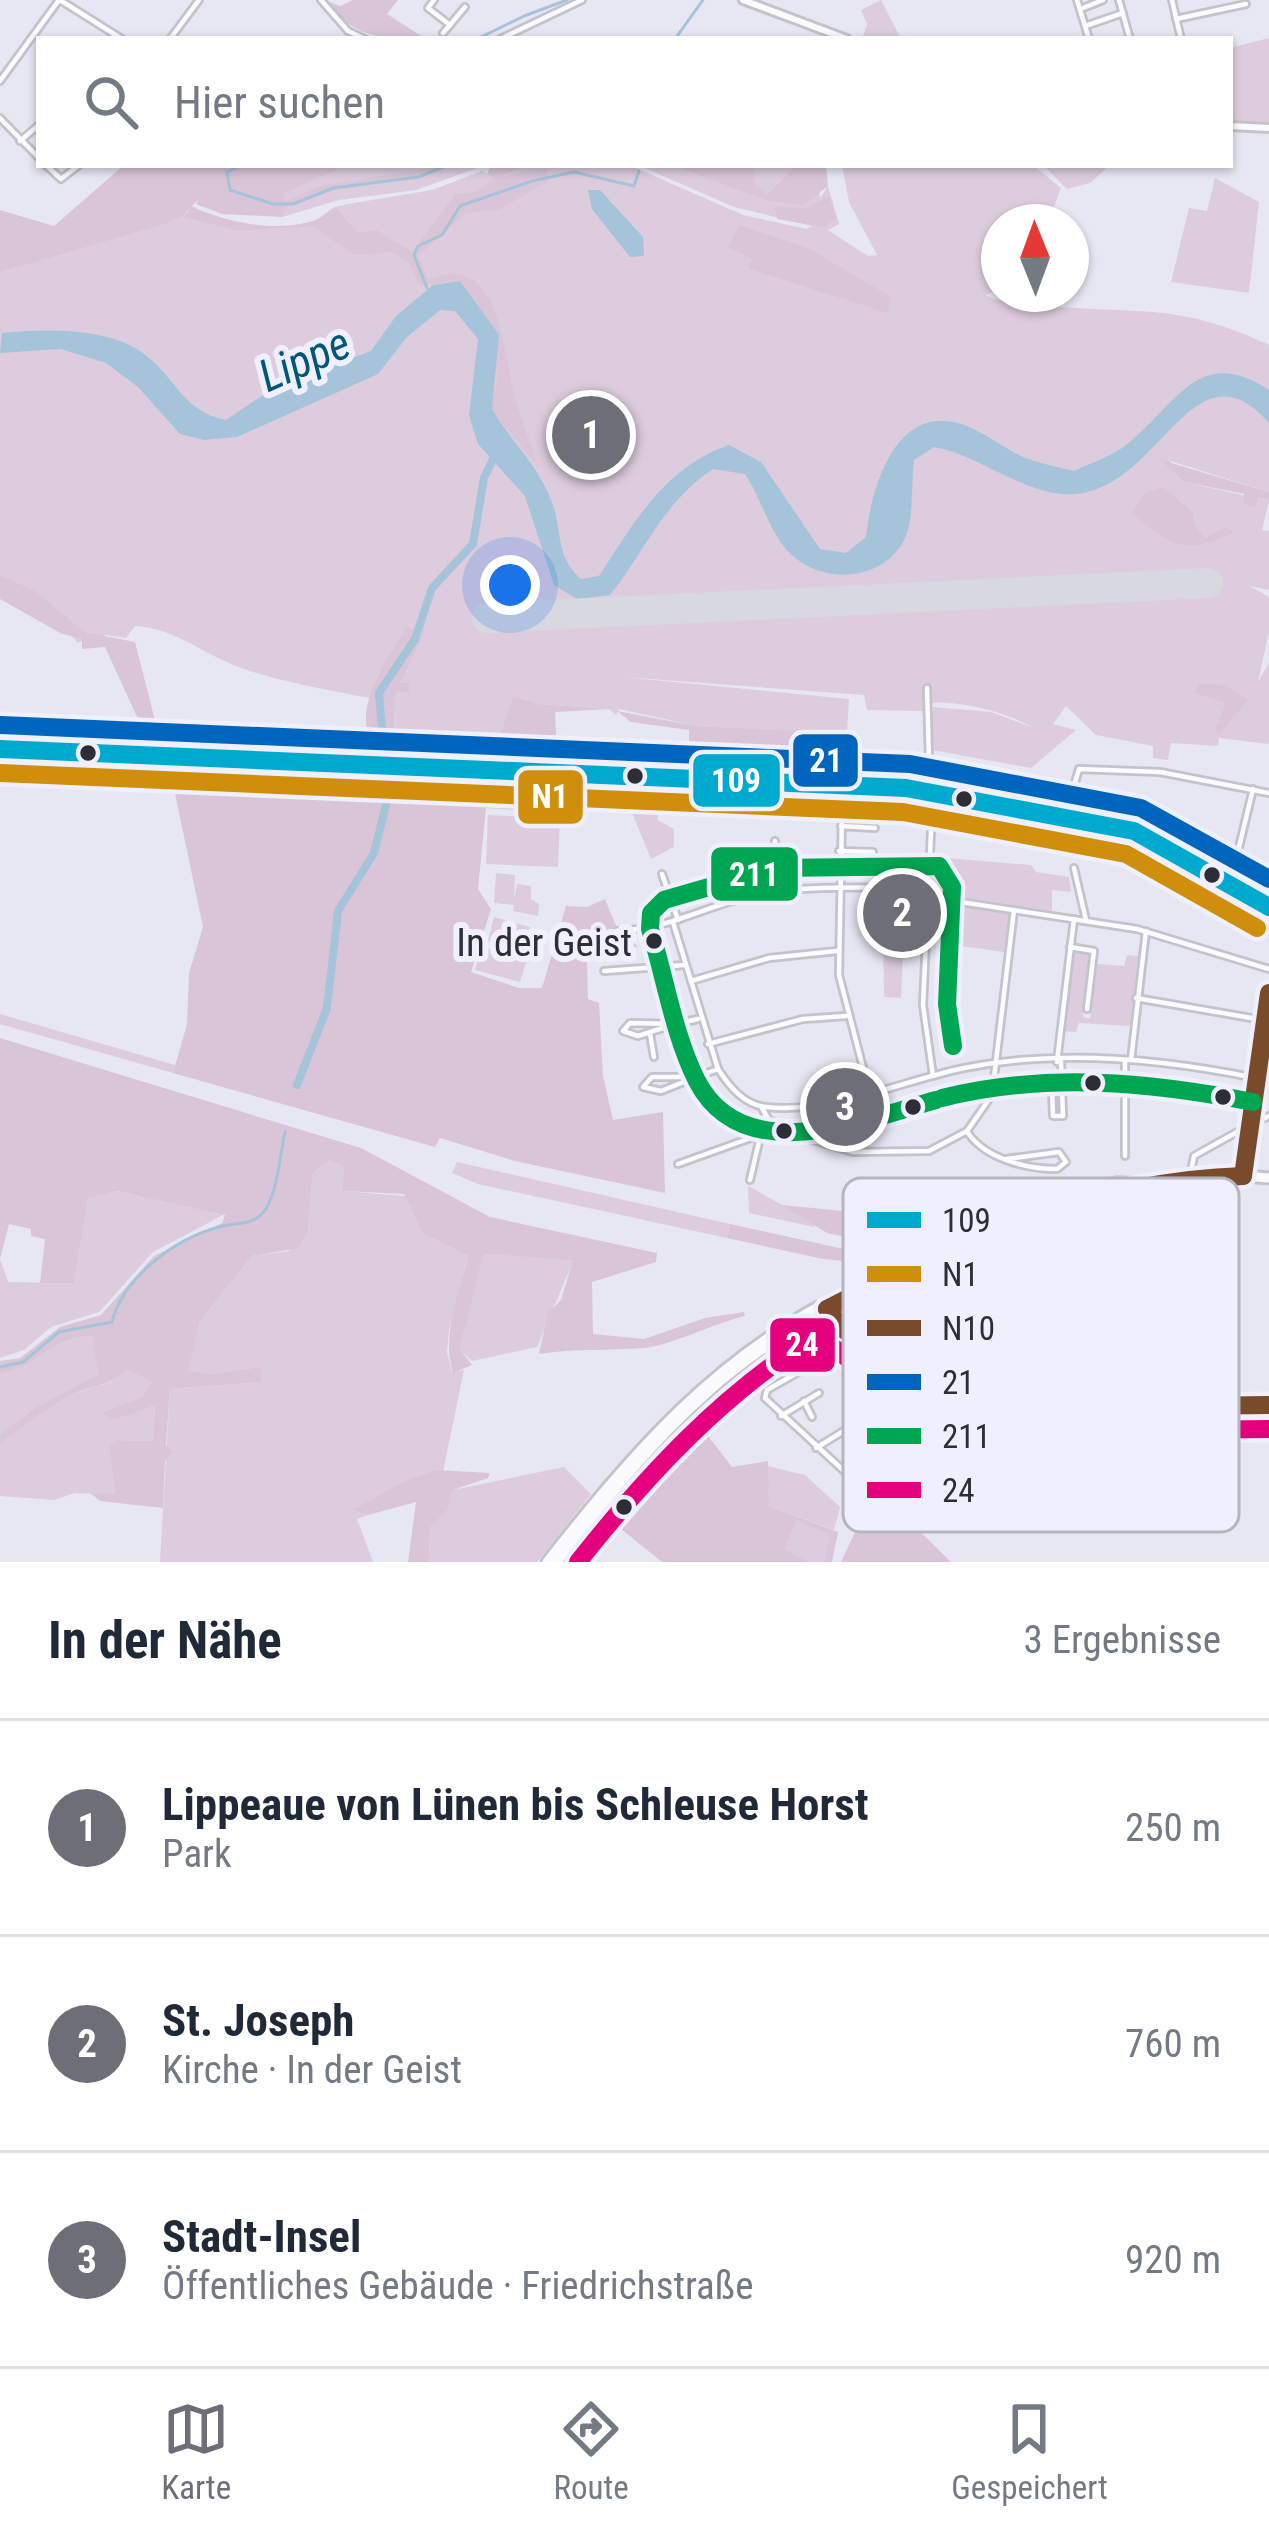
<!DOCTYPE html>
<html lang="de">
<head>
<meta charset="utf-8">
<style>
  body { margin:0; font-family:"Roboto Condensed",sans-serif; background:#f6f6f7; color:#1f2937 }
  .compass { position:absolute; left:981px; top:204px; width:108px; height:108px; border-radius:50%; background:#fff; box-shadow:0 3px 9px #0004; rotate:359deg }
  .you { position:absolute; left:510px; top:585px; width:42px; height:42px; margin:-30px; border:9px solid #fff; border-radius:50%; background:#1a73e8; box-shadow:0 0 0 18px #1a73e833 }
  .badge { display:grid; place-items:center; width:78px; height:78px; border-radius:50%; background:#6e6e78; color:#fff; font-size:39px; font-weight:700 }
  .pin { position:absolute; translate:-50% -50%; border:6px solid #fff; box-shadow:0 3px 12px #0006 }
  .list { margin:0; padding:0; list-style:none }
  h2 { display:flex; justify-content:space-between; align-items:center; height:156px; margin:0; padding:0 48px; font-size:51px }
  h2 small { font-size:39px; font-weight:400; color:#747a83 }
  .list li { display:grid; grid-template-columns:78px 1fr auto; gap:36px; align-items:center; box-sizing:border-box; height:216px; padding:0 48px; border-top:3px solid #e0e1e3 }
  .list b { display:block; font-size:45px; white-space:nowrap }
  .list p { margin:0; font-size:39px; white-space:nowrap; color:#747a83 }
  .list em { font-size:39px; font-style:normal; color:#747a83 }
  .icon { flex:none; width:66px; height:66px; fill:none; stroke:currentColor; stroke-width:2; stroke-linecap:round; stroke-linejoin:round }
  .map { position:relative; flex:none; width:1269px; height:1562px; overflow:hidden }
  .search { position:absolute; background:#fff; box-shadow:0 3px 9px #0004; left:36px; right:36px; top:36px; height:132px; display:flex; align-items:center; gap:30px; box-sizing:border-box; padding:0 42px; border-radius:0px; color:#747a83; font-size:45px }
  .sheet { height:804px; background:#fff }
  nav { display:flex; justify-content:space-around; align-items:center; box-sizing:border-box; height:168px; border-top:3px solid #e0e1e3; background:#fff; font-size:33px; color:#747a83 }
  nav a { display:grid; justify-items:center; gap:6px }
  nav .on { color:#6e6e78 }
  .map>svg:first-child { display:block }
  .green { fill:#dcd }
  .forest { fill:#dac4d8 }
  .water { fill:#a5c4d9 }
  .lines { fill:none; stroke-linecap:round; stroke-linejoin:round }
  .stream { stroke:#a5c4d9; stroke-width:3 }
  .river { stroke:#a5c4d9; stroke-width:8 }
  .runway { stroke:#d8d8e0; stroke-width:30 }
  .minor-casing { stroke:#c3c3cd; stroke-width:10 }
  .tertiary-casing { stroke:#c3c3cd; stroke-width:12 }
  .primary-casing { stroke:#c3c3cd; stroke-width:15 }
  .minor { stroke:#fbfbfd; stroke-width:4.5 }
  .tertiary { stroke:#fbfbfd; stroke-width:6 }
  .primary { stroke:#fbfbfd; stroke-width:9 }
  .bus-1-casing { stroke:#efeffe; stroke-width:27 }
  .bus-2-casing { stroke:#efeffe; stroke-width:27 }
  .bus-3-casing { stroke:#efeffe; stroke-width:27 }
  .bus-4-casing { stroke:#efeffe; stroke-width:27 }
  .bus-5-casing { stroke:#efeffe; stroke-width:27 }
  .bus-6-casing { stroke:#efeffe; stroke-width:27 }
  .bus-1 { stroke:#00a9ce; stroke-width:18 }
  .bus-2 { stroke:#cf8e0b; stroke-width:18 }
  .bus-3 { stroke:#7a4b2a; stroke-width:18 }
  .bus-4 { stroke:#0065bd; stroke-width:18 }
  .bus-5 { stroke:#00a651; stroke-width:18 }
  .bus-6 { stroke:#e5007d; stroke-width:18 }
  .bus-dot { fill:#2d2d36; stroke:#efeffe; stroke-width:4.5 }
  .labels { text-anchor:middle; stroke-width:12; stroke-linejoin:round; paint-order:stroke }
  .bus-label { font-size:39px; fill:#2d2d36; stroke:#efeffe; text-anchor:end }
  .water-label { font-size:45px; font-style:italic; fill:#005778; stroke:#efeffe }
  .key { fill:#efeffe; stroke:#b5b5c2; stroke-width:3 }
  .key-label { font-size:33px; fill:#2d2d36 }
  .line-badge { stroke:#efeffe; stroke-width:4.5 }
  .badge-label { font-size:33px; text-anchor:middle; font-weight:bold; fill:#fff }
</style>
</head>
<body>
<div class="map">
<svg width="1269" height="1562" viewBox="0 0 1269 1562">
  <rect width="100%" height="100%" fill="#e7e7f4"/>
  <g class="green">
    <polygon points="881,0 901,39 862,39 867,24 861,10"/>
    <polygon points="1269,38 1269,123 1230,121 1230,48"/>
    <polygon points="347,165 486,165 416,190 339,200 282,217 282,194"/>
    <path d="M524 165H629L743 215 807 229 812 226 734 207 638 165H818L820 198 828 186 839 224 828 230 868 256 877 255 849 202 842 165H1033L1061 188 1048 222H999V290L985 295C1009 310 1133 308 1171 314 1206 319 1237 330 1269 345V492L1170 461 1185 482 1269 501 1262 530 1269 531V590L1250 586 1269 597V632L1258 682 1269 663V744L1219 738 1218 746 1171 743 1168 760 1153 758V746L1096 735 1066 706 1053 724 1076 730 1031 768 932 750 933 707 991 712 1032 727C1002 710 956 700 926 703L925 711 867 710 864 695 623 677 849 699 847 734 696 726 619 709 616 715 609 709 538 704 493 758 393 743 396 691 412 654 384 701C336 691 293 685 247 670 206 657 179 629 135 626L126 638 106 635 82 649V641L78 643 64 628 0 593V227L22 239 182 210 206 222 282 228 337 216 335 207 348 204 432 190 482 171 496 178Z"/>
    <polygon points="1043,165 1110,165 1090,183 1067,189"/>
    <polygon points="1215,178 1259,202 1249,293 1171,282 1189,208 1207,211"/>
    <polygon points="639,779 706,783 707,791 657,798 658,820 674,829 674,847 651,859 630,808 634,805 631,786"/>
    <polygon points="488,815 560,818 558,867 486,864"/>
    <polygon points="933,857 1031,865 1036,872 1069,877 1071,892 1052,890 1052,911 935,893"/>
    <polygon points="496,873 515,875 514,899 517,884 531,886 531,899 539,904 538,916 513,911 514,905 494,903"/>
    <polygon points="938,901 1009,913 1004,952 946,944 944,937 942,944 929,942 931,905"/>
    <polygon points="494,917 530,927 524,951 488,941"/>
    <polygon points="883,928 904,930 901,998 884,997"/>
    <polygon points="482,947 527,959 520,982 475,970"/>
    <polygon points="1073,951 1089,953 1083,1017 1090,1019 1097,964 1124,966 1127,955 1138,956 1130,1026 1079,1023 1076,1032 1064,1031"/>
    <polygon points="0,1014 175,1065 173,1073 0,1024"/>
    <polygon points="330,1160 344,1168 344,1191 405,1196 422,1233 468,1256 449,1330 447,1352 452,1372 464,1370 443,1472 355,1510 368,1515 357,1519 373,1562 160,1562 170,1389 262,1382 259,1367 211,1374 187,1371 200,1321 252,1256 289,1251 308,1229 313,1173"/>
    <polygon points="457,1162 730,1224 727,1238 478,1184 452,1173"/>
    <polygon points="748,1186 815,1223 814,1227 749,1213"/>
    <polygon points="116,1191 225,1214 153,1252 99,1312 51,1327 24,1350 0,1358 0,1259 8,1282 74,1283 88,1197"/>
    <polygon points="482,1254 574,1259 537,1347 472,1361 460,1350"/>
    <path d="M93 1334 98 1376 33 1409 0 1434V1373C33 1368 47 1340 93 1334Z"/>
    <path d="M128 1370 153 1382 142 1397 103 1413 114 1420 155 1404 153 1441 118 1440 115 1495 75 1493 54 1500 0 1496V1443C23 1429 42 1412 65 1398 86 1386 112 1387 128 1370Z"/>
    <polygon points="767,1466 805,1475 840,1507 834,1530 769,1506"/>
    <polygon points="564,1467 591,1494 537,1562 429,1562 430,1528 448,1510 453,1490"/>
    <polygon points="795,1519 831,1535 824,1562 809,1562 784,1549"/>
  </g>
  <g class="forest">
    <path d="M324 0 340 6 353 0H398L387 14 426 39C378 39 355 38 324 0Z"/>
    <polygon points="124,165 347,165 283,194 286,201 324,185 450,165 432,174 333,191 285,207 282,217 222,214 196,204 199,199 181,217 161,225 0,272 0,210 54,226"/>
    <path d="M524 165 503 176 546 168 548 181 500 209 466 213 418 256 429 280C500 249 503 351 514 395 521 420 531 444 539 468L491 409 498 373 461 281 421 285 407 261 391 252 355 255 312 226 238 231 184 217 191 206C225 222 272 232 310 222 319 220 326 212 335 207L358 233 376 230 412 252 456 194 476 192 494 179 487 173 490 168Z"/>
    <polygon points="672,165 755,165 754,183 767,195 797,165 826,165 828,186 803,205 765,200"/>
    <polygon points="829,196 836,218 824,227 777,219 775,207 806,208"/>
    <polygon points="739,225 808,248 891,297 888,313 749,269 752,259 728,247"/>
    <polygon points="1161,460 1269,492 1269,501 1258,498 1255,508 1244,504 1244,494 1185,482"/>
    <path d="M1163 487 1193 513 1194 525 1205 538 1226 527 1234 532C1187 556 1170 546 1132 513L1144 494Z"/>
    <polygon points="0,575 35,591 84,632 135,642 163,752 153,752 105,647 82,649 82,638 62,634 0,599"/>
    <path d="M406 627 425 631 400 683H409V692H396L393 744 493 757 513 697 538 704 610 709 555 712 557 753 689 751V730L631 722 617 711 696 726 840 733 841 781 572 768 567 813 486 808 478 889 491 909 471 972 519 988H542L566 906 587 907 605 899 616 926 638 947 612 943 587 961 588 999 599 1003 603 1076 613 1120 663 1112 665 1193 515 1161 440 1138 435 1147 173 1073 187 1024 189 973 203 927 169 765 174 746 383 755C341 720 387 663 406 627Z"/>
    <polygon points="1198,684 1224,685 1248,700 1219,734 1215,730 1226,703 1195,693"/>
    <path d="M0 1038 361 1148 490 1217 657 1253 656 1262 592 1282 593 1334 644 1339 705 1318 744 1312 745 1316C715 1323 669 1346 644 1348 608 1351 575 1348 539 1354L548 1313 561 1300 573 1260 483 1254 460 1349 472 1365 453 1373C441 1334 459 1295 468 1256L422 1233 404 1194 343 1191 344 1168 330 1160 313 1173 308 1229 299 1248 252 1256 200 1321 188 1371 211 1374 260 1367 262 1382 170 1389 166 1445 173 1453 165 1461 163 1508 100 1501 90 1493 115 1494 110 1445 117 1440 153 1441 155 1405 114 1420 102 1413 142 1397 152 1382 128 1370C111 1387 85 1386 65 1398 42 1412 23 1429 0 1443V1434L33 1409 98 1375 92 1335C44 1340 40 1367 0 1373V1361L20 1358 60 1327 101 1315 154 1256 222 1223 225 1215 117 1191 88 1198 74 1283H40L45 1239 31 1236V1229L9 1224 0 1259Z"/>
    <polygon points="1117,1175 1133,1176 998,1221 923,1253 827,1233 782,1205 883,1215 973,1208"/>
    <polygon points="730,1224 903,1262 893,1266 823,1259 727,1238"/>
    <path d="M811 1336 828 1343 761 1386 729 1418 705 1432 732 1467 768 1461 769 1506 838 1532 832 1562H824L830 1535 796 1520 785 1549 809 1562H662L605 1516C661 1447 727 1373 811 1336Z"/>
    <polygon points="437,1470 490,1473 488,1478 453,1490 448,1510 430,1528 429,1562 408,1562 416,1502 368,1515 353,1510 409,1479"/>
    <polygon points="914,1473 930,1495 902,1514 951,1562 841,1562 870,1500"/>
  </g>
  <g class="water">
    <polygon points="588,190 600,190 643,237 644,256 630,257 592,209"/>
    <path d="M460 281 499 335 492 409C514 446 543 469 555 512 562 541 558 558 581 579L599 576C635 521 665 467 729 445L761 462 820 549 846 553 866 537C871 489 895 403 961 424 984 431 1005 450 1028 459 1043 464 1059 467 1074 471 1091 463 1112 456 1126 445 1176 406 1198 343 1269 390V423C1195 340 1164 478 1083 493 1033 503 982 455 934 447L914 460C911 482 914 515 906 536 885 584 818 586 786 549 769 530 760 496 745 474L713 469C664 501 645 551 610 595L577 599 554 585 525 496 478 444 469 415 478 339 455 311 440 310 407 337 378 374 237 437 204 440 180 434 138 387 106 363 61 349 0 353 2 333C44 329 103 327 140 351 176 375 180 411 226 420L275 387 371 351 396 316 433 285Z"/>
  </g>
  <g class="lines">
    <g class="stream">
      <polyline points="524,16 567,0"/>
      <polyline points="477,39 522,17"/>
      <polyline points="675,39 703,0"/>
      <polyline points="242,165 227,172 230,190 273,204 293,204 333,188 418,177 448,165"/>
      <polyline points="427,288 414,255 418,246 442,235 460,206 532,181 574,172 634,186 639,171"/>
      <path d="M0 1367 23 1362 59 1332 112 1322C123 1278 174 1239 219 1227 235 1222 251 1226 263 1213 277 1197 280 1155 285 1132"/>
    </g>
    <g class="river">
      <polyline points="384,753 379,693 415,639 432,588 473,544 484,478 495,455"/>
      <polyline points="297,1085 327,1008 338,911 374,853 387,801 382,777"/>
    </g>
    <polyline class="runway" points="487,618 1208,583"/>
    <defs>
      <g id="minor">
        <polyline points="60,0 122,39"/>
        <polyline points="321,0 348,31 365,39"/>
        <polyline points="434,0 428,8 450,25 443,33"/>
        <polyline points="1077,0 1089,39"/>
        <polyline points="1119,0 1130,39"/>
        <polyline points="1172,0 1181,39"/>
        <polyline points="1083,8 1103,0"/>
        <polyline points="1176,19 1246,4"/>
        <polyline points="450,25 465,7"/>
        <polyline points="1088,25 1123,13"/>
        <polyline points="170,39 199,0"/>
        <polyline points="500,39 582,0"/>
        <polyline points="0,81 59,0"/>
        <polyline points="0,118 39,158"/>
        <polyline points="20,141 39,125"/>
        <polyline points="46,165 61,179 79,165"/>
        <polyline points="927,688 931,832 923,1005 933,1076"/>
        <polyline points="842,813 839,975 869,1091"/>
        <polyline points="1065,817 1079,769 1160,772 1269,793"/>
        <polyline points="841,826 875,828"/>
        <polyline points="775,841 782,891"/>
        <polyline points="839,851 873,852"/>
        <polyline points="720,853 734,901"/>
        <polyline points="1074,868 1086,920"/>
        <polyline points="662,874 678,920"/>
        <polyline points="1226,880 1235,864 1253,789"/>
        <polyline points="928,897 1137,929 1269,969"/>
        <path d="M673 922 718 1069C729 1086 744 1105 766 1107 831 1114 901 1081 964 1068 1058 1049 1163 1059 1256 1078"/>
        <path d="M616 931C665 930 704 907 751 896 809 884 869 888 928 888"/>
        <polyline points="1070,947 1094,951 1087,1009"/>
        <polyline points="604,971 685,965"/>
        <polyline points="691,981 769,958 837,951"/>
        <polyline points="1136,998 1257,1019"/>
        <polyline points="675,1024 638,1036 623,1031 630,1023 675,1024 698,1019"/>
        <polyline points="650,1034 654,1057"/>
        <polyline points="708,1044 803,1019 846,1016"/>
        <polyline points="1131,1060 1146,931"/>
        <polyline points="1057,1062 1074,919"/>
        <polyline points="1061,1062 1063,1116 1053,1116 1052,1088 1062,1087"/>
        <polyline points="696,1077 661,1091 643,1087 652,1077 696,1077 718,1069"/>
        <polyline points="762,1108 769,1120 799,1136 853,1152 929,1151 967,1131 992,1095 1014,910"/>
        <polyline points="1265,1118 1269,1116"/>
        <path d="M968 1133C986 1159 1027 1169 1057 1169L1066 1162 1059 1152 1006 1159"/>
        <polyline points="1125,1156 1125,1060"/>
        <polyline points="678,1164 759,1135"/>
        <polyline points="1190,1176 1194,1156 1237,1132 1250,1132"/>
        <polyline points="750,1180 765,1116"/>
        <polyline points="865,1342 954,1289 977,1290 992,1302 982,1393"/>
        <polyline points="841,1348 767,1390 765,1398 870,1495 984,1424 995,1402"/>
        <polyline points="804,1401 812,1417"/>
        <polyline points="781,1416 819,1393"/>
        <polyline points="865,1418 925,1386 933,1373"/>
        <polyline points="816,1448 850,1427"/>
      </g>
      <g id="tertiary">
        <polyline points="743,0 847,39"/>
        <polyline points="1230,126 1269,128"/>
        <polyline points="0,749 906,788 1134,831 1269,907"/>
        <polyline points="1243,1176 1269,993"/>
        <polyline points="827,1308 844,1330 865,1342 1017,1408 1269,1405"/>
        <polyline points="806,1324 840,1329"/>
      </g>
      <g id="primary">
        <path d="M547 1562C633 1452 720 1352 849 1291"/>
        <path d="M557 1562C604 1502 651 1442 709 1391 813 1299 1021 1198 1159 1179 1196 1174 1233 1175 1269 1178"/>
      </g>
    </defs>
    <use href="#minor" class="minor-casing"/>
    <use href="#tertiary" class="tertiary-casing"/>
    <use href="#primary" class="primary-casing"/>
    <use href="#minor" class="minor"/>
    <use href="#tertiary" class="tertiary"/>
    <use href="#primary" class="primary"/>
    <defs>
      <polyline id="bus-1" points="0,749 906,788 1134,831 1269,907"/>
      <polyline id="bus-2" points="0,773 903,812 1126,854 1257,928"/>
      <g id="bus-3">
        <polyline points="1243,1176 1269,993"/>
        <polyline points="827,1309 844,1330 865,1342 1017,1408 1269,1405"/>
        <path d="M827 1309C961 1239 1090 1181 1243 1176"/>
      </g>
      <polyline id="bus-4" points="1,725 910,764 1141,808 1269,879"/>
      <g id="bus-5">
        <path d="M942 1098C1045 1072 1150 1082 1253 1102"/>
        <path d="M936 1100C864 1120 743 1170 697 1081 674 1036 665 977 650 929L651 913 664 900 775 868 939 866 952 887 947 1004 953 1046"/>
      </g>
      <path id="bus-6" d="M578 1562C647 1475 722 1394 817 1335L855 1364 1012 1432 1269 1429"/>
    </defs>
    <use href="#bus-1" class="bus-1-casing"/>
    <use href="#bus-2" class="bus-2-casing"/>
    <use href="#bus-3" class="bus-3-casing"/>
    <use href="#bus-4" class="bus-4-casing"/>
    <use href="#bus-5" class="bus-5-casing"/>
    <use href="#bus-6" class="bus-6-casing"/>
    <use href="#bus-1" class="bus-1"/>
    <use href="#bus-2" class="bus-2"/>
    <use href="#bus-3" class="bus-3"/>
    <use href="#bus-4" class="bus-4"/>
    <use href="#bus-5" class="bus-5"/>
    <use href="#bus-6" class="bus-6"/>
  </g>
  <g class="bus-dot">
    <circle cx="88" cy="753" r="10"/>
    <circle cx="635" cy="776" r="10"/>
    <circle cx="964" cy="799" r="10"/>
    <circle cx="1212" cy="875" r="10"/>
    <circle cx="654" cy="941" r="10"/>
    <circle cx="1093" cy="1083" r="10"/>
    <circle cx="1223" cy="1097" r="10"/>
    <circle cx="913" cy="1107" r="10"/>
    <circle cx="784" cy="1131" r="10"/>
    <circle cx="624" cy="1507" r="10"/>
  </g>
  <g class="labels">
    <g class="bus-label">
      <text x="632" y="956">In der Geist</text>
    </g>
    <g class="water-label">
      <text transform="translate(304 359) rotate(-24)" y="16">Lippe</text>
    </g>
  </g>
  <rect x="843" y="1178" width="396" height="354" rx="18" class="key"/>
  <rect x="867" y="1212" width="54" height="16" fill="#00a9ce"/>
  <rect x="867" y="1266" width="54" height="16" fill="#cf8e0b"/>
  <rect x="867" y="1320" width="54" height="16" fill="#7a4b2a"/>
  <rect x="867" y="1374" width="54" height="16" fill="#0065bd"/>
  <rect x="867" y="1428" width="54" height="16" fill="#00a651"/>
  <rect x="867" y="1482" width="54" height="16" fill="#e5007d"/>
  <g class="key-label">
    <text x="942" y="1232">109</text>
    <text x="942" y="1286">N1</text>
    <text x="942" y="1340">N10</text>
    <text x="942" y="1394">21</text>
    <text x="942" y="1448">211</text>
    <text x="942" y="1502">24</text>
  </g>
  <g class="line-badge">
    <rect x="791" y="732" width="69" height="57" rx="12" fill="#0065bd"/>
    <rect x="691" y="752" width="91" height="57" rx="12" fill="#00a9ce"/>
    <rect x="516" y="768" width="69" height="58" rx="12" fill="#cf8e0b"/>
    <rect x="709" y="845" width="91" height="58" rx="12" fill="#00a651"/>
    <rect x="768" y="1316" width="69" height="58" rx="12" fill="#e5007d"/>
  </g>
  <g class="badge-label">
    <text x="826" y="772">21</text>
    <text x="736" y="792">109</text>
    <text x="550" y="808">N1</text>
    <text x="754" y="886">211</text>
    <text x="802" y="1356">24</text>
  </g>
</svg>
<svg class="compass" viewBox="-18 -18 36 36"><path d="M0-13l5 13h-10z" fill="#e53935"/><path d="M0 13l5-13h-10z" fill="#747a83"/></svg>
<div class="you"></div>
<div class="pin badge" style="left:591px;top:435px">1</div>
<div class="pin badge" style="left:902px;top:913px">2</div>
<div class="pin badge" style="left:845px;top:1107px">3</div>
<div class="search"><svg class="icon" aria-label="search" viewBox="0 0 24 24"><circle cx="10" cy="10" r="6"/><path d="M15 15l6 6"/></svg>Hier suchen</div>
</div>
<section class="sheet">
<h2>In der Nähe<small>3 Ergebnisse</small></h2>
<ul class="list">
<li><span class="badge">1</span><div><b>Lippeaue von Lünen bis Schleuse Horst</b><p>Park</p></div><em>250 m</em></li>
<li><span class="badge">2</span><div><b>St. Joseph</b><p>Kirche · In der Geist</p></div><em>760 m</em></li>
<li><span class="badge">3</span><div><b>Stadt-Insel</b><p>Öffentliches Gebäude · Friedrichstraße</p></div><em>920 m</em></li>
</ul>
</section>
<nav>
<a class="on"><svg class="icon" aria-label="map" viewBox="0 0 24 24"><path d="M3 6l6-2 6 2 6-2v14l-6 2-6-2-6 2zM9 4v14M15 6v14"/></svg>Karte</a>
<a><svg class="icon" aria-label="directions" viewBox="0 0 24 24"><path d="M12 3l9 9-9 9-9-9zM9 14v-3h6M13 9l2 2-2 2"/></svg>Route</a>
<a><svg class="icon" aria-label="saved" viewBox="0 0 24 24"><path d="M7 4h10v16l-5-4-5 4z"/></svg>Gespeichert</a>
</nav>
</body>
</html>
